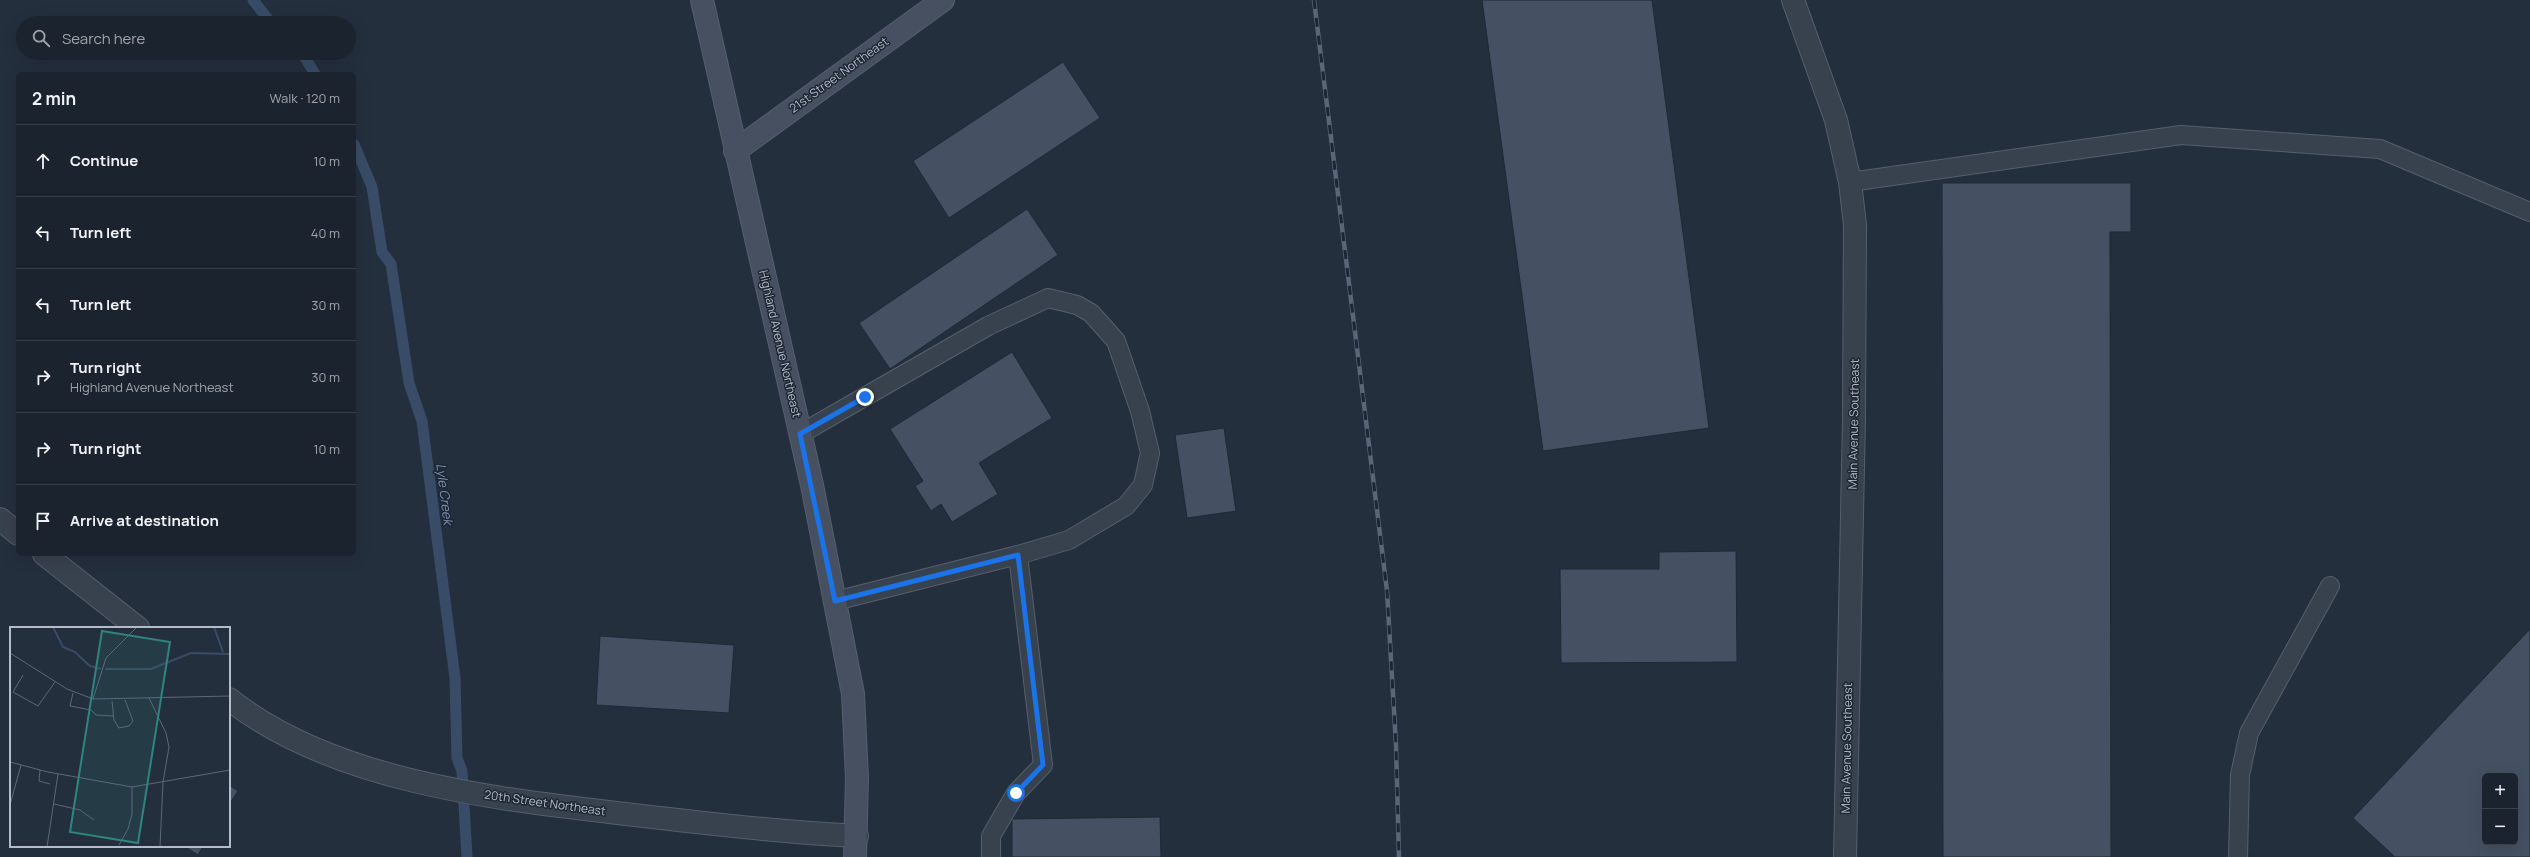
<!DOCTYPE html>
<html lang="en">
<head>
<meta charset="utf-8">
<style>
  body { margin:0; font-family:Manrope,sans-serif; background:#282f3a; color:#f1f3f6 }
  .controls { position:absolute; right:12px; bottom:12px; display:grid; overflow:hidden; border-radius:6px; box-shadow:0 4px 16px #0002 }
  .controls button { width:36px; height:36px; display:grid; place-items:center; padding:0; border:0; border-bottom:1px solid #39404a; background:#1b232e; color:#f1f3f6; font:20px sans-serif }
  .stop { position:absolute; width:12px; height:12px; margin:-9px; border:3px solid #1a73e8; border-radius:50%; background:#fff }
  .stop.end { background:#1a73e8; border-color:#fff; box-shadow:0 1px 4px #0008 }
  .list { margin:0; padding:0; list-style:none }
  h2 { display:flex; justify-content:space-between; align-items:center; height:52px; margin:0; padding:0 16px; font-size:17px }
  h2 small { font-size:13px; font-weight:400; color:#a0a4aa }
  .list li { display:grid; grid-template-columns:26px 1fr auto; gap:12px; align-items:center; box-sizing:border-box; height:72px; padding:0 16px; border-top:1px solid #39404a }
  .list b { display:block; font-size:15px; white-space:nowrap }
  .list p { margin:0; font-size:13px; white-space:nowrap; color:#a0a4aa }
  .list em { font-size:13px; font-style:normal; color:#a0a4aa }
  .icon { flex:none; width:22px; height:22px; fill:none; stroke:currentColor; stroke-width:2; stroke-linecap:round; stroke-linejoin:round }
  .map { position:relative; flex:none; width:2530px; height:857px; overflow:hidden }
  .search { position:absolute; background:#1b232e; box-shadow:0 4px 16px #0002; left:16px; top:16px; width:340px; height:44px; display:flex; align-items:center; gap:10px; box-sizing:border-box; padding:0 14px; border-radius:22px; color:#a0a4aa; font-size:15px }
  .panel { position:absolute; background:#1b232e; box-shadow:0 4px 16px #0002; left:16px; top:72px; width:340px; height:484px; border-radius:6px }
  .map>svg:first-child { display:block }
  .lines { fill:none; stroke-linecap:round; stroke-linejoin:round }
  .stream { stroke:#394c67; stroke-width:11 }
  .building { fill:#455162; stroke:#1f2835; fill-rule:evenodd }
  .lane-casing { stroke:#565f6c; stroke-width:20 }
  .street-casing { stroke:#565f6c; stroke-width:24 }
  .secondary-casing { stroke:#565f6c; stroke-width:24 }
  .lane { stroke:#38414e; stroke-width:18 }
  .street { stroke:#38414e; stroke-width:22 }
  .secondary { stroke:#465061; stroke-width:22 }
  .rail-casing { stroke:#5a6575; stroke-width:4.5 }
  .rail { stroke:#1d2633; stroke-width:3; stroke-dasharray:9; stroke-linecap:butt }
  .route { stroke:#1a73e8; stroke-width:5 }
  .labels { text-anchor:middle; stroke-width:3; stroke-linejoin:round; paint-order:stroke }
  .street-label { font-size:12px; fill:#b4bcc9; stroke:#1d2633 }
  .water-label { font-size:13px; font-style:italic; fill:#7c92b1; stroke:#1d2633 }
  .inset-river { fill:none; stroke:#394c67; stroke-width:2 }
  .inset-road { fill:none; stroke:#5e6776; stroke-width:1 }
  .view { fill:#308480; fill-opacity:0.15; stroke:#308480; stroke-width:2 }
  .inset-edge { fill:none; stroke:#b4bcc9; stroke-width:2 }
</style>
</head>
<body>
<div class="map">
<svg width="2530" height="857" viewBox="0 0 2530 857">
  <rect width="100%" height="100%" fill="#242f3e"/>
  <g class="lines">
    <g class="stream">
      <polyline points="253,0 271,23"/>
      <polyline points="298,53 304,56 315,74"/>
      <polyline points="354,144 372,187 382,252 391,264 409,383 422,421 455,678 457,758 462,771 467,857"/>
    </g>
  </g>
  <g class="building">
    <polygon points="1482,0 1652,0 1709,428 1543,451"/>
    <polygon points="1063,62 1100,118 949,218 913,161"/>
    <polygon points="1942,183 2131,183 2131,232 2110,232 2111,857 1943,857"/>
    <polygon points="1027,209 1058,255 890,369 859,323"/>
    <polygon points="1012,352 1052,418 979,463 998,494 952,522 941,504 931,511 915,486 923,481 890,429"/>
    <polygon points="1224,428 1236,511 1187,518 1175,435"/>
    <polygon points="1736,551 1737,662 1561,663 1560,569 1659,569 1659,552"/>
    <path d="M2530 629V857H2395L2353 818ZM2485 776H2515V842H2485Z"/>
    <polygon points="600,636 734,645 729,713 596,705"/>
    <polygon points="229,785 238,791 229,805"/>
    <polygon points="1160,817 1161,857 1012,857 1012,819"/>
    <polygon points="184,846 203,846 198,855"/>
  </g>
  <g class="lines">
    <defs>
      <g id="lane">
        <polyline points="1850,182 2181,135 2380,149 2530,212"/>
        <polyline points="800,434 988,326 1048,298 1077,305 1091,313 1116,341 1140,411 1150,453 1143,485 1126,506 1069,540 1018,555 835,601"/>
        <polyline points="991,857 991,836 1016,793 1043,765 1018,555"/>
        <polyline points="2238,857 2240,775 2249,733 2330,586"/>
      </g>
      <g id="street">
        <polyline points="1793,0 1836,120 1850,182 1855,225 1854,418 1845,857"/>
        <polyline points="0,519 18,534"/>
        <polyline points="44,554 138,628"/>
        <path d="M229 699C334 782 497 799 626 814 703 823 779 832 857 836"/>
      </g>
      <g id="secondary">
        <polyline points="702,0 812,485 853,694 857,778 855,857"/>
        <polyline points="735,151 943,0"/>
      </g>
    </defs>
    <use href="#lane" class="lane-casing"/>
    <use href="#street" class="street-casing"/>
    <use href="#secondary" class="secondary-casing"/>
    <use href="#lane" class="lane"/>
    <use href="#street" class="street"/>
    <use href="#secondary" class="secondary"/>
    <defs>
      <polyline id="rail" points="1314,0 1387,591 1396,745 1399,857"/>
    </defs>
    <use href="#rail" class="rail-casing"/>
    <use href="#rail" class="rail"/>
  </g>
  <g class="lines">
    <polyline class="route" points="865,397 800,434 835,601 1018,555 1043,765 1016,793"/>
  </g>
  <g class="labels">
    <g class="street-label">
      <text transform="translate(839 75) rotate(-36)" y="4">21st Street Northeast</text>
      <text transform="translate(780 344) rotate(77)" y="4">Highland Avenue Northeast</text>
      <text transform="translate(1854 424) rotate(-89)" y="4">Main Avenue Southeast</text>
      <text transform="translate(1847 748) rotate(-89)" y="4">Main Avenue Southeast</text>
      <text transform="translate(545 803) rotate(8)" y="4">20th Street Northeast</text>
    </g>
    <g class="water-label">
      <text transform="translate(445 494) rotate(83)" y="5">Lyle Creek</text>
    </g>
  </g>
  <g transform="translate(10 627)">
    <rect width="220" height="220" fill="#242f3e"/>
    <path class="inset-river" d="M43 0 53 20 65 25 80 39 91 42M204 0 213 25M95 42H141L181 26 220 27"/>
    <path class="inset-road" d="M0 26 57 62 83 72 220 69M13 48 3 65 28 79 45 55M63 66 60 79 81 83 86 88 103 89M139 71 156 106 159 120 153 155 150 220M83 72 96 31 127 0M102 74 104 93 109 101 119 99 123 94 115 73M0 135 38 145 122 160 220 143M30 143 29 154 40 157M44 177 70 183 84 193M0 178 11 138M109 218 118 202 122 187V160M37 220 48 147"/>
    <path class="view" d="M92 4 160 15 128 216 60 205Z"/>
    <rect width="220" height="220" class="inset-edge"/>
  </g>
</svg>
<div class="controls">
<button>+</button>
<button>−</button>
</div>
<div class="stop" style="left:1016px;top:793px"></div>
<div class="stop end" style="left:865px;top:397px"></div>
<div class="search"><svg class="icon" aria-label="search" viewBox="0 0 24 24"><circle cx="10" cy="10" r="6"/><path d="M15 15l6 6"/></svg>Search here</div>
<section class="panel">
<h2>2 min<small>Walk · 120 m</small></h2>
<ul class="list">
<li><svg class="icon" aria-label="ahead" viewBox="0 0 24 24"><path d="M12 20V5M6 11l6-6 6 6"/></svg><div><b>Continue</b></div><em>10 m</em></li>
<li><svg class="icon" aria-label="left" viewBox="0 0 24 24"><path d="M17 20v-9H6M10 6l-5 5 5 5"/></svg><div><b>Turn left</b></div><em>40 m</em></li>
<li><svg class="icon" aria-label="left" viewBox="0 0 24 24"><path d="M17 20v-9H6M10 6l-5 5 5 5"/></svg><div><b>Turn left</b></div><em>30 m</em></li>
<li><svg class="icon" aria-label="right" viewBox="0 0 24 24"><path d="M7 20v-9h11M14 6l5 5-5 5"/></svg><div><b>Turn right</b><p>Highland Avenue Northeast</p></div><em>30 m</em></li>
<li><svg class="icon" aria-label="right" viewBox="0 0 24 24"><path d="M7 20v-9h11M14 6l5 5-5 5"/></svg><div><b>Turn right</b></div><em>10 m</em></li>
<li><svg class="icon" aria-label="arrive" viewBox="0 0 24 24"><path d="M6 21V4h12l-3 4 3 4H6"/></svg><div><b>Arrive at destination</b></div></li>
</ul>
</section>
</div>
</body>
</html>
